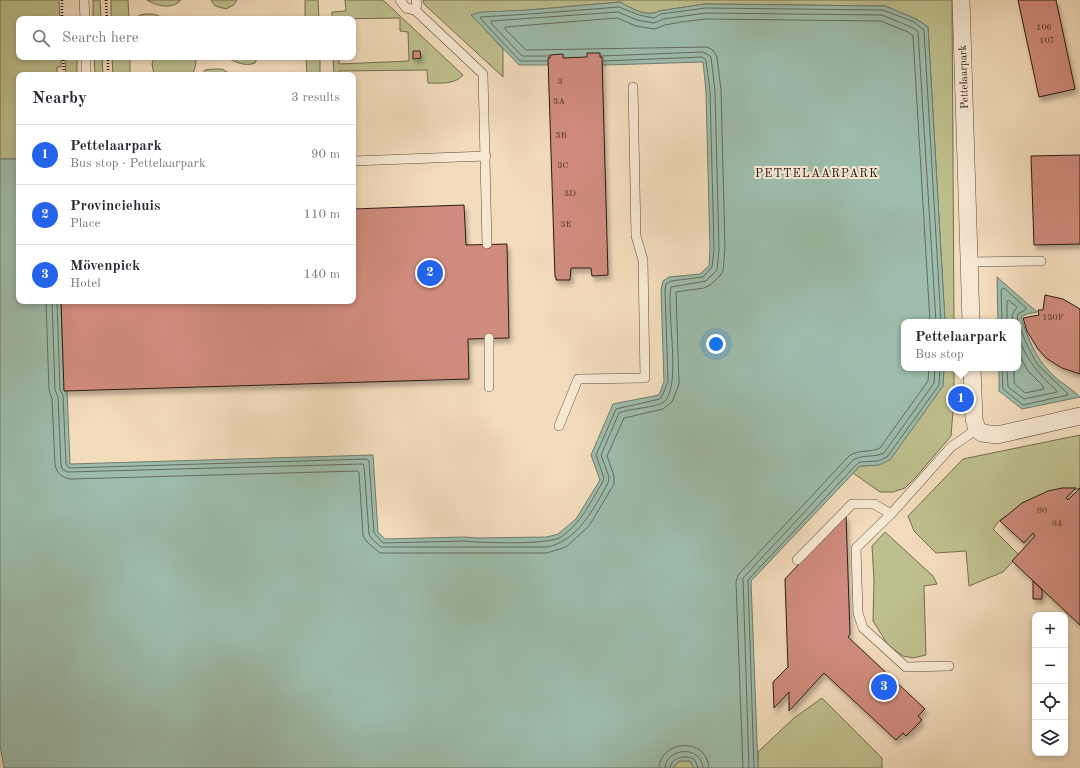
<!DOCTYPE html>
<html lang="en">
<head>
<meta charset="utf-8">
<style>
  body { margin:0; font-family:"Old Standard TT",serif; background:#f2f2f3; color:#2b2b33 }
  .controls { position:absolute; right:12px; bottom:12px; display:grid; overflow:hidden; border-radius:8px; box-shadow:0 2px 6px #0003 }
  .controls button { width:36px; height:36px; display:grid; place-items:center; padding:0; border:0; border-bottom:1px solid #e1e1e2; background:#fff; color:#2b2b33; font:20px sans-serif }
  .you { position:absolute; left:716px; top:344px; width:14px; height:14px; margin:-10px; border:3px solid #fff; border-radius:50%; background:#1a73e8; box-shadow:0 0 0 6px #1a73e833 }
  .badge { display:grid; place-items:center; width:26px; height:26px; border-radius:50%; background:#2563eb; color:#fff; font-size:13px; font-weight:700 }
  .pin { position:absolute; translate:-50% -50%; border:2px solid #fff; box-shadow:0 1px 4px #0006 }
  .popup { position:absolute; left:901px; top:319px; width:120px; height:52px; box-sizing:border-box; display:grid; place-content:center; border-radius:8px; background:#fff; filter:drop-shadow(0 1px 3px #0005); font-size:13px; white-space:nowrap; color:#7c7c81 }
  .popup b { font-size:15px; color:#2b2b33 }
  .popup::after { content:''; position:absolute; left:50%; top:100%; margin-left:-8px; border:8px solid transparent; border-top-color:#fff }
  .list { margin:0; padding:0; list-style:none }
  h2 { display:flex; justify-content:space-between; align-items:center; height:52px; margin:0; padding:0 16px; font-size:17px }
  h2 small { font-size:13px; font-weight:400; color:#7c7c81 }
  .list li { display:grid; grid-template-columns:26px 1fr auto; gap:12px; align-items:center; box-sizing:border-box; height:60px; padding:0 16px; border-top:1px solid #e1e1e2 }
  .list b { display:block; font-size:15px; white-space:nowrap }
  .list p { margin:0; font-size:13px; white-space:nowrap; color:#7c7c81 }
  .list em { font-size:13px; font-style:normal; color:#7c7c81 }
  .icon { flex:none; width:22px; height:22px; fill:none; stroke:currentColor; stroke-width:2; stroke-linecap:round; stroke-linejoin:round }
  .map { position:relative; flex:none; width:1080px; height:768px; overflow:hidden }
  .search { position:absolute; background:#fff; box-shadow:0 2px 6px #0003; left:16px; top:16px; width:340px; height:44px; display:flex; align-items:center; gap:10px; box-sizing:border-box; padding:0 14px; border-radius:8px; color:#7c7c81; font-size:15px }
  .panel { position:absolute; background:#fff; box-shadow:0 2px 6px #0003; left:16px; top:72px; width:340px; height:232px; border-radius:8px }
  .map>svg:first-child { display:block }
  .green { fill:#bebf8e; stroke:#746e51 }
  .water { fill:#9dbcab; stroke:#6f7c6f }
  .lines { fill:none; stroke-linecap:round; stroke-linejoin:round }
  .shore { stroke:#646c60; stroke-width:1 }
  .building { fill:#d08b7c; stroke:#2b1d14; filter:url(#shadow) }
  .lane-casing { stroke:#5d4d3e; stroke-width:10 }
  .street-casing { stroke:#5d4d3e; stroke-width:18 }
  .path { stroke:#2b1d14; stroke-width:2.5; stroke-dasharray:1 2; stroke-linecap:butt }
  .lane { stroke:#f7e8d3; stroke-width:9 }
  .street { stroke:#f7e8d3; stroke-width:17 }
  .labels { text-anchor:middle; stroke-width:4; stroke-linejoin:round; paint-order:stroke }
  .number-label { font-size:9px; fill:#54382e }
  .street-label { font-size:11px; fill:#2b1d14; stroke:#f7e8d3 }
  .neighbourhood-label { font-size:12px; letter-spacing:1px; fill:#2b1d14; stroke:#f7e8d3 }
</style>
</head>
<body>
<div class="map">
<svg width="1080" height="768" viewBox="0 0 1080 768">
  <defs>
    <filter id="shadow"><feDropShadow dx="2.5" dy="4.5" stdDeviation="2" flood-color="#0004"/></filter>
  </defs>
  <rect width="100%" height="100%" fill="#f3dcbc"/>
  <filter id="stains"><feTurbulence type="fractalNoise" baseFrequency=".005" numOctaves="4"/><feColorMatrix values="0 0 0 0 .2 0 0 0 0 .09 0 0 0 0 .02 0 0 0 .5 -.17"/></filter>
  <radialGradient id="worn" r=".72"><stop offset=".6" stop-color="#630" stop-opacity="0"/><stop offset="1" stop-color="#630" stop-opacity=".3"/></radialGradient>
  <g class="green">
    <polygon points="0,0 59,0 60,19 19,19 19,57 61,57 61,67 57,67 57,75 19,75 19,159 0,159"/>
    <polygon points="93,0 100,0 101,19 93,19"/>
    <polygon points="111,0 128,0 129,19 111,19"/>
    <path d="M147 0H181C172 10 157 6 147 0Z"/>
    <polygon points="211,0 237,0 234,5 226,9 215,6"/>
    <polygon points="305,0 318,0 319,19 305,19"/>
    <path d="M345 0H383L463 75C455 85 438 83 428 83L427 70 339 71V75H334L333 57H339V64L409 61 408 32 400 31V18L332 19V12L346 11Z"/>
    <path d="M423 0H952L954 322H945L928 27 916 19 885 6 705 4 659 11C647 18 631 8 620 2L472 15 503 49V77L424 4Z"/>
    <path d="M146 14C153 14 158 14 163 19H135L140 15Z"/>
    <polygon points="65,57 77,57 77,75 66,75"/>
    <polygon points="94,57 102,57 103,75 95,75"/>
    <polygon points="112,57 130,57 130,75 113,75"/>
    <path d="M154 57H195C197 64 195 70 191 75H154L152 64Z"/>
    <path d="M226 57H258L255 63C245 67 235 62 226 57Z"/>
    <polygon points="306,57 320,57 320,75 307,75"/>
    <polygon points="214,69 222,69 232,75 202,75 205,70"/>
    <polygon points="944,368 954,368 954,398 951,436 916,477 905,488 893,492 880,492 853,473 860,466 879,465 943,386"/>
    <polygon points="1080,435 1080,488 1015,510 1000,520 993,529 1019,555 1003,572 969,586 966,551 936,553 914,531 908,516 963,459"/>
    <polygon points="885,532 933,576 937,584 924,586 926,655 913,658 903,656 888,645 873,621 874,581 872,546"/>
    <polygon points="822,698 882,758 882,768 758,768 758,752 794,718"/>
    <polygon points="679,761 690,761 694,768 673,768"/>
  </g>
  <g class="water">
    <path d="M620 2C631 8 647 18 659 11L705 4 885 6 916 19 928 27 945 322H904V368H944L943 386 890 460 879 465 860 466 751 581 758 768H694L690 761H679L673 768H4L0 745V159H19V301H61L64 390 67 391 70 464 373 455 378 532 385 539 465 537 477 538 547 537 558 534 576 519 600 480 591 455 613 404 659 395 664 382 661 290 663 281 669 277 700 274 709 266 710 249 706 91 703 62 606 65H519L471 15 481 12 529 10Z"/>
    <path d="M997 277 1037 312 1027 314 1021 317C1029 341 1036 360 1056 378 1062 383 1077 393 1080 397L1022 409 999 391V368H1018V322H998Z"/>
  </g>
  <g class="lines">
    <g class="shore">
      <polyline points="549,56 522,56 492,24 491,21 618,12 637,20 654,23 663,19 706,13 882,15 911,27 918,31 936,322"/>
      <polyline points="547,61 520,61 481,19 480,17 530,14 619,7 639,15 654,18 661,14 705,8 883,10 914,22 924,30 941,322"/>
      <path d="M46 301 49 390 52 399 55 465C57 473 62 478 71 479L357 471 359 472 363 536 368 543 380 553H547L566 547 589 526 614 484V476L607 456 624 418 663 409 672 402 679 384 676 292 704 288 710 285 719 277 723 271 725 248 721 90 717 57 713 50 707 47 526 50 505 29V27L617 18 636 26 654 29 665 25 681 22 706 19 881 21 908 32 913 36 930 322"/>
      <path d="M52 301 55 390 58 397 61 464 62 469 67 472 363 464 364 466 369 534 372 539 381 547H547C578 541 594 508 608 483L609 477 601 455 619 413C630 408 656 408 664 402 682 387 666 311 671 287L706 281 717 270 719 250 715 91 711 57 707 54 702 52 601 56"/>
      <path d="M57 301 60 390 63 395 66 464 69 468 367 459 369 461 374 533 383 543 464 541C481 543 550 545 561 537 581 523 591 502 603 481L604 478 596 455 616 409 660 399 662 396 668 382 665 290 666 284 671 281 703 277 712 267 714 249 710 91 706 60 702 57 603 61"/>
      <polyline points="1002,322 1001,290 1004,288 1026,308 1025,310 1018,314 1017,318 1026,343 1037,364 1067,393 1068,395 1023,405 1003,389 1002,368"/>
      <polyline points="1007,322 1007,302 1008,300 1017,307 1012,315 1013,322"/>
      <path d="M1007 368 1008 387 1024 399 1057 392 1056 390C1038 373 1026 360 1018 336"/>
      <polyline points="1014,368 1014,383 1025,393 1044,389 1043,386 1028,371 1018,352"/>
      <path d="M659 768C660 740 707 736 709 768"/>
      <path d="M665 768C666 748 701 744 703 768"/>
      <path d="M670 768C671 757 687 754 695 760L698 768"/>
      <path d="M743 768 736 582 738 575 849 456C859 449 870 453 880 448L928 381 929 368"/>
      <path d="M749 768 743 578 853 460C862 454 874 458 884 453L934 383 935 368"/>
      <polyline points="754,768 748,580 857,464 860,462 878,461 887,457 939,385 940,368"/>
    </g>
  </g>
  <g class="building">
    <polygon points="1018,0 1056,0 1075,89 1039,97"/>
    <polygon points="413,51 420,51 421,58 413,59"/>
    <polygon points="587,53 600,53 600,57 602,57 608,275 592,276 591,268 571,268 570,280 556,280 556,277 555,277 548,58 550,58 550,55 563,54 563,58 587,57"/>
    <polygon points="1080,155 1080,244 1034,245 1031,156"/>
    <polygon points="464,205 466,245 507,244 509,338 468,339 469,379 64,391 61,301 353,301 353,209"/>
    <polygon points="1045,295 1063,299 1080,309 1080,374 1062,368 1046,358 1038,349 1027,331 1023,318 1039,315 1038,310 1043,310"/>
    <polygon points="1062,488 1076,488 1066,498 1068,500 1080,488 1080,625 1012,561 1035,536 1033,533 1024,543 1000,521 1022,503 1048,491"/>
    <polygon points="845,515 846,515 850,634 848,637 925,709 918,716 922,720 906,736 903,733 896,740 824,673 789,711 789,692 774,708 773,682 788,667 785,579"/>
    <polygon points="1033,581 1042,590 1042,599 1033,599"/>
  </g>
  <g class="lines">
    <defs>
      <g id="lane">
        <polyline points="84,0 85,19"/>
        <polyline points="400,0 406,8 415,10 483,74 487,244"/>
        <polyline points="415,10 417,4 416,0"/>
        <polyline points="86,57 86,75"/>
        <polyline points="353,161 486,156"/>
        <polyline points="970,262 1041,261"/>
        <polyline points="489,338 489,387"/>
        <polyline points="559,426 578,379 645,378 643,260 636,236 633,87"/>
        <polyline points="797,560 852,504 874,504 891,514"/>
        <polyline points="949,666 906,667 863,628 858,613 856,548 891,514 951,447 977,429"/>
      </g>
      <g id="street">
        <polyline points="961,0 971,322"/>
        <polyline points="972,368 974,419 977,429 982,433 997,435 1080,416"/>
      </g>
    </defs>
    <use href="#lane" class="lane-casing"/>
    <use href="#street" class="street-casing"/>
    <g class="path">
      <polyline points="62,0 62,19"/>
      <polyline points="106,0 107,19"/>
      <polyline points="63,57 64,75"/>
      <polyline points="108,57 108,75"/>
    </g>
    <use href="#lane" class="lane"/>
    <use href="#street" class="street"/>
  </g>
  <g class="labels">
    <g class="number-label">
      <text x="1044" y="30">106</text>
      <text x="1047" y="43">107</text>
      <text x="560" y="84">3</text>
      <text x="559" y="104">3A</text>
      <text x="561" y="138">3B</text>
      <text x="563" y="168">3C</text>
      <text x="570" y="196">3D</text>
      <text x="566" y="227">3E</text>
      <text x="1053" y="320">130F</text>
      <text x="1042" y="513">80</text>
      <text x="1057" y="526">84</text>
    </g>
    <g class="street-label">
      <text transform="translate(963 77) rotate(-92)" y="4">Pettelaarpark</text>
    </g>
    <g class="neighbourhood-label">
      <text x="817" y="177">PETTELAARPARK</text>
    </g>
  </g>
  <rect width="100%" height="100%" filter="url(#stains)"/>
  <rect width="100%" height="100%" fill="url(#worn)"/>
</svg>
<div class="controls">
<button>+</button>
<button>−</button>
<button><svg class="icon" aria-label="locate" viewBox="0 0 24 24"><circle cx="12" cy="12" r="6"/><path d="M12 2v4M12 18v4M2 12h4M18 12h4"/></svg></button>
<button><svg class="icon" aria-label="layers" viewBox="0 0 24 24"><path d="M12 4l9 5-9 5-9-5zM3 14l9 5 9-5"/></svg></button>
</div>
<div class="you"></div>
<div class="pin badge" style="left:961px;top:399px">1</div>
<div class="popup"><b>Pettelaarpark</b>Bus stop</div>
<div class="pin badge" style="left:430px;top:273px">2</div>
<div class="pin badge" style="left:884px;top:687px">3</div>
<div class="search"><svg class="icon" aria-label="search" viewBox="0 0 24 24"><circle cx="10" cy="10" r="6"/><path d="M15 15l6 6"/></svg>Search here</div>
<section class="panel">
<h2>Nearby<small>3 results</small></h2>
<ul class="list">
<li><span class="badge">1</span><div><b>Pettelaarpark</b><p>Bus stop · Pettelaarpark</p></div><em>90 m</em></li>
<li><span class="badge">2</span><div><b>Provinciehuis</b><p>Place</p></div><em>110 m</em></li>
<li><span class="badge">3</span><div><b>Mövenpick</b><p>Hotel</p></div><em>140 m</em></li>
</ul>
</section>
</div>
</body>
</html>
